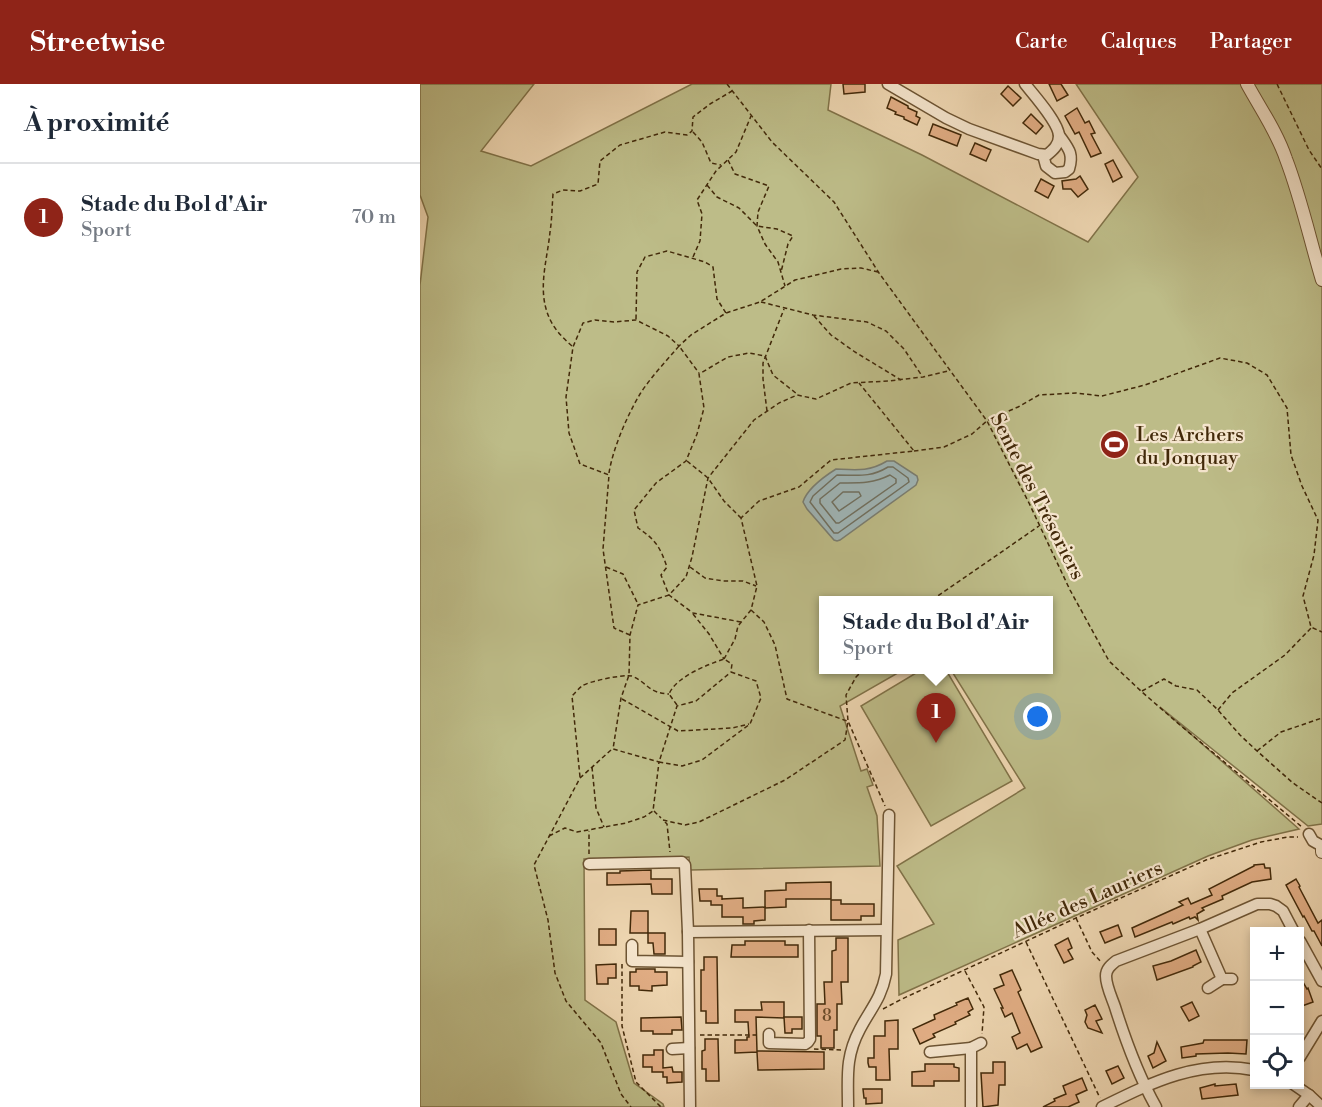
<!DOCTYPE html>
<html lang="fr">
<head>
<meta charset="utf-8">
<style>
  body { margin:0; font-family:"Libre Bodoni",serif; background:#f6f6f7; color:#1f2937 }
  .controls { position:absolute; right:18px; bottom:18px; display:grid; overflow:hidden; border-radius:0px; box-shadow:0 3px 9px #0003 }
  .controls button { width:54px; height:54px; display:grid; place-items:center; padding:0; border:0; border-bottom:2px solid #e0e1e3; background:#fff; color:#1f2937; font:30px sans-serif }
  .you { position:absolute; left:618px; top:633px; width:21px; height:21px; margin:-15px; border:4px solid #fff; border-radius:50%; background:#1a73e8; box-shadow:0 0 0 9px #1a73e833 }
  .badge { display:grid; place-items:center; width:39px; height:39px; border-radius:50%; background:#8f2418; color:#fff; font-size:20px; font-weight:700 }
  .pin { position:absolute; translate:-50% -50px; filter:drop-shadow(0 2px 3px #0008) }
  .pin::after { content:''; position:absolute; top:32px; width:21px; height:18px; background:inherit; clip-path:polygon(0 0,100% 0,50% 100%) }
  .popup { position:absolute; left:399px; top:512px; width:234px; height:78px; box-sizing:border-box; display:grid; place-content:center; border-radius:0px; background:#fff; filter:drop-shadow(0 2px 4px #0005); font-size:20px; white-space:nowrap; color:#747a83 }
  .popup b { font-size:22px; color:#1f2937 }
  .popup::after { content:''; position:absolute; left:50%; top:100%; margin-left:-12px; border:12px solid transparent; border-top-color:#fff }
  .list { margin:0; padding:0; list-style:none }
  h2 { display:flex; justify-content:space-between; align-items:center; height:78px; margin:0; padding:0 24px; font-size:26px }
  h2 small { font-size:20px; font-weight:400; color:#747a83 }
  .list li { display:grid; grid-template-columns:39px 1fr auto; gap:18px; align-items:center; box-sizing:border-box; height:108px; padding:0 24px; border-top:2px solid #e0e1e3 }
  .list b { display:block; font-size:22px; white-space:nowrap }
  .list p { margin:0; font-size:20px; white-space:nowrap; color:#747a83 }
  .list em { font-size:20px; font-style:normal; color:#747a83 }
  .icon { flex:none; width:33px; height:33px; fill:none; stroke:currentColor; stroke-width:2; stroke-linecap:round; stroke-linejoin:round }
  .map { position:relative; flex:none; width:902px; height:1023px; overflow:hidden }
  header { display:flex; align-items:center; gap:36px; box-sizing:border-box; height:84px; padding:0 30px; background:#8f2418; color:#fff }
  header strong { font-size:28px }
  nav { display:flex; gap:33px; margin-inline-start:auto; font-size:21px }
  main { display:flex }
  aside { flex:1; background:#fff }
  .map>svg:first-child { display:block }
  .green { fill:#bdbc88; stroke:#807248; stroke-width:1.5 }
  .water { fill:#9fb6b8; stroke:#7a7e72; stroke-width:1.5 }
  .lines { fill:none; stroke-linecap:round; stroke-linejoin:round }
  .shore { stroke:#707060; stroke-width:1.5 }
  .building { fill:#e1ad84; stroke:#422909; stroke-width:1.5 }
  .minor-casing { stroke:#6d5433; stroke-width:13 }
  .tertiary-casing { stroke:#6d5433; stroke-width:14 }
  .path { stroke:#422909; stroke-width:1.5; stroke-dasharray:4.5 3; stroke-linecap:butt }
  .minor { stroke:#f4e4cc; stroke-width:10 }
  .tertiary { stroke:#f4e4cc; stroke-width:12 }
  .labels { text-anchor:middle; stroke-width:4.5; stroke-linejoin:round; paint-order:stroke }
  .number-label { font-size:16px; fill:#6a4a28 }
  .poi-label { font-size:20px; fill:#422909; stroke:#f4e4cc; text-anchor:start }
  .street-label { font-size:20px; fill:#422909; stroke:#f4e4cc }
</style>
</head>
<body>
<header>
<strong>Streetwise</strong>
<nav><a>Carte</a><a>Calques</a><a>Partager</a></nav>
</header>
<main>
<aside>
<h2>À proximité<small></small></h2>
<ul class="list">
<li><span class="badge">1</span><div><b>Stade du Bol d'Air</b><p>Sport</p></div><em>70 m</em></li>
</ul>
</aside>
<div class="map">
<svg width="902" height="1023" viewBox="0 0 902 1023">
  <rect width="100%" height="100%" fill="#eed6b1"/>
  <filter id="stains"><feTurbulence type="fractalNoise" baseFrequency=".00333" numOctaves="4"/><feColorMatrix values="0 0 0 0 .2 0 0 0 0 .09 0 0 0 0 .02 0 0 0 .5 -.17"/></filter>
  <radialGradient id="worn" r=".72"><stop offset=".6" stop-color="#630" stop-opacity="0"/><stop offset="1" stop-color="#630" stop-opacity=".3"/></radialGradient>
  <g class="green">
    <polygon points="0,0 114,0 61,67 111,82 272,0 411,0 408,26 502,71 668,158 718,93 656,0 902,0 902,740 888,742 740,623 879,745 832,756 788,772 479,911 478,856 514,840 477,782 605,704 531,586 628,586 628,516 404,516 404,586 483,586 420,622 441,687 447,685 453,701 447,703 457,732 460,782 270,786 269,773 164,775 165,916 196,938 214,999 243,1020 244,1023 0,1023 0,201 8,133 0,111"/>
    <polygon points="501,586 526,586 592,697 511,742 441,622"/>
  </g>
  <path class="water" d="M467 377H474L497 392 498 396 496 401 420 456 417 457 414 456 387 425 383 418C387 405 405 392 416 385 436 386 449 388 467 377Z"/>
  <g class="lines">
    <g class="shore">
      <path d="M468 383H473L488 394 489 398 418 449H414L390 418 393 412 417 391C437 391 450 394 468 383Z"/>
      <path d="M470 391 476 395V399L419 439H416L400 419V415L420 399C439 399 452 400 470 391Z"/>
      <polygon points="423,408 439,408 441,412 419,427 412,418"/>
    </g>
  </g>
  <g class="building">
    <polygon points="423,0 445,0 445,8 424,10"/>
    <polygon points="629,0 641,0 648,11 637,17"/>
    <polygon points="588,2 601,14 593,22 581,10"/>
    <polygon points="471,13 488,22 488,24 497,28 496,32 500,34 497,41 484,35 484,33 475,30 476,28 467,24"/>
    <polygon points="657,24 665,39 669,37 675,49 671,50 681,69 671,73 659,48 655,50 645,32"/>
    <polygon points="611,30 623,42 616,50 603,39"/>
    <polygon points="513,40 541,51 537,62 509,51"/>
    <polygon points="555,59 571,66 566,77 550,70"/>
    <polygon points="693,76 702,93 693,98 685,80"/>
    <polygon points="660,92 668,105 658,113 651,105 643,105 642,97 656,95"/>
    <polygon points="621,95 634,102 628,114 615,107"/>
    <polygon points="844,780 845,784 850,784 851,795 832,798 802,812 803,815 782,824 784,826 777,830 778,836 775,833 770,835 769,833 753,840 752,838 715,853 712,844 763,821 759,818 768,814 771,820 792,811 789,805 834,782 834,781"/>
    <polygon points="231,786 231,795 252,795 252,810 232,810 231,800 187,801 187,789 200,789 200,787"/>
    <polygon points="876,795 880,802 879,803 898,839 902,836 902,862 894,847 892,847 884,832 883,833 866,801"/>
    <polygon points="411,798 411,815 366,815 366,823 345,824 345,807 366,806 366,799"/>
    <polygon points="279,805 297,805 297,812 302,812 302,816 302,815 323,814 323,824 345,823 345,836 334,837 334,840 323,840 323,833 302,833 302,821 291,821 291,817 280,817"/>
    <polygon points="411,816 421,816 421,820 454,820 454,832 441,832 441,836 411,836"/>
    <polygon points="211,827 228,827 228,849 210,849"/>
    <polygon points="698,841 702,852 685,859 680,848"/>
    <rect x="179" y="845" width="17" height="16"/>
    <polygon points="228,849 245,849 245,870 234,870 233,859 228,859"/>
    <polygon points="416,854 428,854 428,898 421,898 422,920 417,920 417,946 414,946 414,964 401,964 401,952 397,952 397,920 405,920 404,898 412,898 412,867 416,866"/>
    <polygon points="648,854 652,864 648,866 653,875 644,879 635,861"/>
    <polygon points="325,857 365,857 365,861 378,861 378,873 311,873 312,861 325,861"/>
    <polygon points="776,866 781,878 773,882 773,883 737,896 733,882 751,877"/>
    <polygon points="284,873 297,873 298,939 286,939 286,927 281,927 281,886 284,886"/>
    <polygon points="196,880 196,894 188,894 188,900 177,900 176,881"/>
    <polygon points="216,885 235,885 235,888 247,888 247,901 232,902 232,907 219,906 219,902 210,902 210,888 216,888"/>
    <polygon points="592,886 601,906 598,908 622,963 611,968 607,960 597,965 592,953 600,949 592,929 585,933 581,924 583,924 574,905 584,901 580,891"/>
    <polygon points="879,891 887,905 888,904 893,918 882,922 879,912"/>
    <polygon points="548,914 553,925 548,928 550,931 535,938 536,940 513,950 515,953 500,960 493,945 515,935 514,931 537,921 536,919"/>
    <polygon points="341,918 364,918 364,934 336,933 337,967 404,968 404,985 338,986 337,968 315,969 315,956 327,956 327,953 329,953 328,938 315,938 315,926 342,926"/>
    <polygon points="772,918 779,932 769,937 761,923"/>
    <polygon points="675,921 682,935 676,937 682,949 668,944 665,938 667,931 665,926"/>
    <polygon points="261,933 262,946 252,946 252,950 233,950 233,947 221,947 221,934"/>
    <polygon points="364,933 382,933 382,945 372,945 372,949 365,949"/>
    <polygon points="478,936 478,965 469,965 470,996 456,996 456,983 449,983 448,979 448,974 454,974 454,952 465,952 465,937"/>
    <polygon points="285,955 298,955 299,997 286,997 286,985 282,985 282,967 285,966"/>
    <polygon points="784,956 827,956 826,970 808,969 776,970 776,972 762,974 761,963 783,959"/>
    <polygon points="737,958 746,977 733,984 728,972 734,969"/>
    <polygon points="234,966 243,966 243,984 252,983 253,988 262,988 262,998 247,999 247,993 243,993 243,988 232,988 232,983 223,983 223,971 234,971"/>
    <polygon points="573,978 585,978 585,1001 579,1001 578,1021 563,1023 561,989 573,989"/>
    <polygon points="505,980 534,980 534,983 539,984 539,997 514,997 514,1002 492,1002 492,988 505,987"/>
    <polygon points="698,982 704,994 692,1000 686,987"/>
    <polygon points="662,994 667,1006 656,1011 659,1018 648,1023 623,1023 635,1017 634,1015 646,1010 643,1002"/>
    <polygon points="795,1000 795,1002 816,1000 818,1011 782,1015 780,1004"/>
    <polygon points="443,1005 462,1005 462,1019 446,1020 446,1014 444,1014"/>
  </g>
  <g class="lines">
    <defs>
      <g id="minor">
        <path d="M468 0 526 34 549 45 618 70 627 71C633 66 639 61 639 52 639 39 613 10 605 0"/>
        <path d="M623 71 626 82 635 89 645 88 649 85C654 69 648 64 639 51"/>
        <polyline points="889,750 893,757 902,762"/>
        <polyline points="169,780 262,778 265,781 268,848 270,1023"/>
        <polyline points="780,845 802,895 812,895"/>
        <polyline points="268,848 466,846"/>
        <polyline points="880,857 902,897"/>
        <polyline points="212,861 212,877 268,878"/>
        <polyline points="788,904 802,895"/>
        <polyline points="349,950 349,959 385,960 388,958 390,955 389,846"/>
        <polyline points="252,965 269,964"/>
        <polyline points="510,968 551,964"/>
        <polyline points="880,973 902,937"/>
        <polyline points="873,1000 889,1011 902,1023"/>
        <path d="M428 1023C428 993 425 973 440 945 451 924 461 915 466 890L469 731"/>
        <polyline points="551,1023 551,964 561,959"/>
        <path d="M682 1023C731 999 778 975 834 986"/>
        <path d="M736 1023C718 991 706 958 695 923 692 914 686 902 686 892 686 885 691 881 696 877L780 845 837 820H850L856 822 863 827 874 848"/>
        <polyline points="879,1023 889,1011"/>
      </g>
      <g id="tertiary">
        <path d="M827 0C840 24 857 48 866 75 881 114 890 156 902 196"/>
        <polyline points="902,763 902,768"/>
      </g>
    </defs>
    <use href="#minor" class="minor-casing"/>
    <use href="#tertiary" class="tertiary-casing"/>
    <g class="path">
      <polyline points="307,0 352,58 414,118 459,189 567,337 609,419 650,506 689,577 722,608 760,641 882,743"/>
      <polyline points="857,0 889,66 902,85"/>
      <polyline points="273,48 282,58 291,79 301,81"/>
      <polyline points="308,76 315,90 349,102 338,128 337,142 345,160 358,178 365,202"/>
      <polyline points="287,101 297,113 319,124 337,142 357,145 373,152 368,160 361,188"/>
      <polyline points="273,173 280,157 282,130 277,116 296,87 316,68 331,32"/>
      <polyline points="341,218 393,231 447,238 466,247 484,265 502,292"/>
      <polyline points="394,232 411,251 435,268 481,296"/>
      <polyline points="216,235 217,188 225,173 247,167 285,178 293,183 297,215 306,229"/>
      <path d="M152 262C145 256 138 249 133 241 115 211 127 179 130 148 132 135 132 123 133 110L143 106 160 107 178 100 180 77 200 61 245 48 267 51 272 47 273 33 290 20 312 7"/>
      <polyline points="347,327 343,295 343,279 364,225"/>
      <polyline points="494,367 524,363 552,350 568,336 598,323 619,311 656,309 682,312 725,301 800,274 827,279 847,291 867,324 871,371 882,402 898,436 894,471 883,512 891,543 902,548"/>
      <polyline points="267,377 288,394 304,417 321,434"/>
      <path d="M189 389C193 364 207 332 220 310 231 293 246 277 259 262L279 289"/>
      <polyline points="186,483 203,490 218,520"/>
      <polyline points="270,483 285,494 303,497 323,497 336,502"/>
      <polyline points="512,516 619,442"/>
      <polyline points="331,526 344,538 355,561 367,615 424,636 428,637 465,722"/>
      <polyline points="273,530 289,550 304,575"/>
      <path d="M321 538 273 529 249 511 241 491 247 483C240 463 236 456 218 444L214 426 236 399 266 377 277 350 284 324 279 290 308 273 329 269 345 272 353 291 377 310"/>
      <polyline points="210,551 194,544 183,465 189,391 160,380 149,349 146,313 153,263 163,239 175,236 194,238 216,236 248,252 259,262 271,251 306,229 340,218 375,196 421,185 441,184 458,188"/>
      <polyline points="304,575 315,555 318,542 331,526 337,502 321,434 339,417 379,403 411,376 494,367 439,299"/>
      <polygon points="311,588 336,597 341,614 330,640 282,676 262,682 239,678 257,622 276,617"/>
      <polyline points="722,607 744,595 756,602 777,606 798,626 820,651 837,667 873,699 902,719"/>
      <polyline points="202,615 258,647 312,644 329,640"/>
      <path d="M257 621 249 610C257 592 287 581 304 575L312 580 311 587"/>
      <polyline points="798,626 812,609 865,571 891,544"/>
      <polyline points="191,666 160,694 114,781 128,836 135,889 146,917 181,959 201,1010 211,1023"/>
      <polyline points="837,667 861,648 902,634"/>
      <polyline points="172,683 176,724 184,743"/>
      <path d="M160 693 152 612C155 609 159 604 162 602 169 597 205 590 212 592 228 599 228 609 249 610"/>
      <polyline points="234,727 241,734"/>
      <polyline points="243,736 265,741 279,738 365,696 425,656 428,637 426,611 436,593 443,586"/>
      <polyline points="245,738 247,740 250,768"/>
      <polyline points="129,752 145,744 157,748 206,739 224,733 233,727 239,678 193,665 201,614 209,591 210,551 218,521 249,511 266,493 272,473 288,394 334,336 359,319 377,311 396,315 431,299 468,297 503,293 528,287"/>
      <polyline points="169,770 169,747"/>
      <polyline points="656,834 672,868 681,878"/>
      <polyline points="606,858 680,1014"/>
      <polyline points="202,880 202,942 216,998 241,1023"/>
      <polyline points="545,887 564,923 562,950"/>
      <polyline points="463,925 482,915 656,834 786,776 841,758 868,753 878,753"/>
      <polyline points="280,951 338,951"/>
      <polyline points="394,965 422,966"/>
    </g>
    <use href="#minor" class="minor"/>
    <use href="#tertiary" class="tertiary"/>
  </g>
  <defs>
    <symbol id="stadium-disc" viewBox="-11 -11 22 22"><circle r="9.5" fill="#8f2418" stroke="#f4e4cc"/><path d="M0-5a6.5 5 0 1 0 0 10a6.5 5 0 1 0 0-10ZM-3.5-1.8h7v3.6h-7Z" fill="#fff"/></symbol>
  </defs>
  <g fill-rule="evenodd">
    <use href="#stadium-disc" x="678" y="344" width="33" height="33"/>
  </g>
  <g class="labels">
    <g class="number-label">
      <text x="407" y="937">8</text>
    </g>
    <g class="poi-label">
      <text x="716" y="357">Les Archers<tspan x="716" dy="23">du Jonquay</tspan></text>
    </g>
    <g class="street-label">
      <text transform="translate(618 412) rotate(63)" y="7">Sente des Trésoriers</text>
      <text transform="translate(667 815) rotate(-24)" y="7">Allée des Lauriers</text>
    </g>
  </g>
  <rect width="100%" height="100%" filter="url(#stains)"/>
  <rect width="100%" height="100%" fill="url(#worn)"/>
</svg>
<div class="controls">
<button>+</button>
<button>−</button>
<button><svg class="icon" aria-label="locate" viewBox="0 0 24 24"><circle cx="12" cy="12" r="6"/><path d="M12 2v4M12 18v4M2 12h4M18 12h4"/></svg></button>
</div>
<div class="you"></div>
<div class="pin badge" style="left:516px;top:659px">1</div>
<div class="popup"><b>Stade du Bol d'Air</b>Sport</div>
</div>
</main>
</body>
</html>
